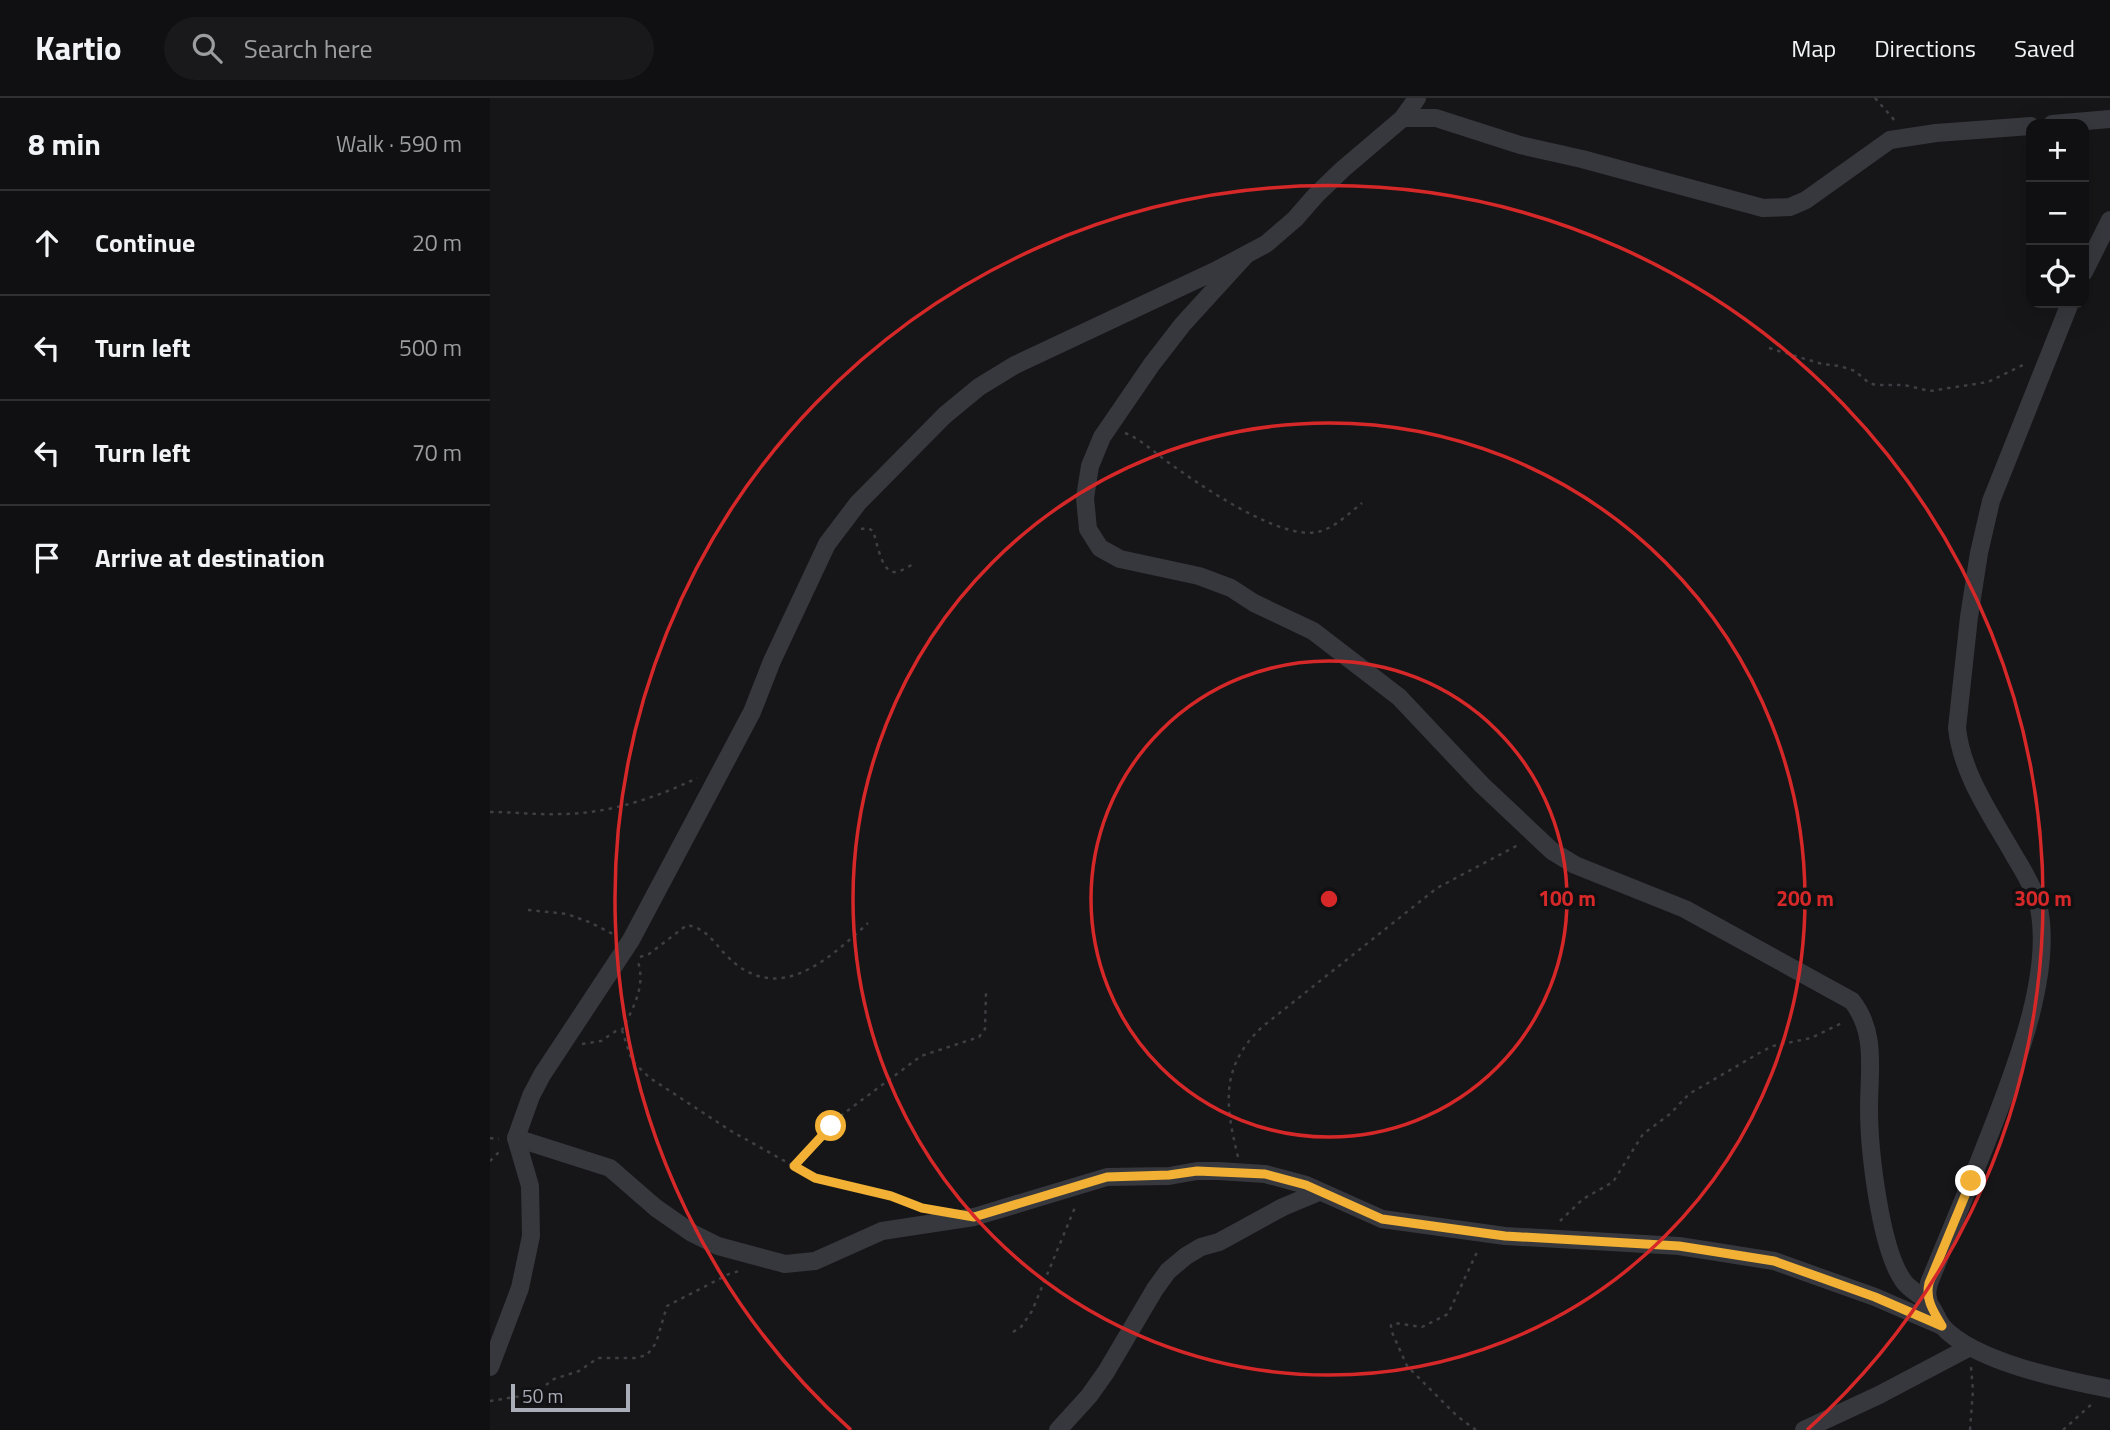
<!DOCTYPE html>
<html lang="en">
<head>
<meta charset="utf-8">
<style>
  body { margin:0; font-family:"Titillium Web",sans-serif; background:#19191b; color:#f1f3f6 }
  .controls { position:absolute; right:21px; top:21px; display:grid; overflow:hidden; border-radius:14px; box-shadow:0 7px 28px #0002 }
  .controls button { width:63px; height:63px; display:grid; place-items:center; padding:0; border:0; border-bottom:2px solid #303032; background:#101012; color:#f1f3f6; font:35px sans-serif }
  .scale { position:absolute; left:21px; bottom:18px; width:119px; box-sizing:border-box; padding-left:7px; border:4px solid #a8adb8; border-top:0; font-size:19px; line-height:24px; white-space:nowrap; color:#a8adb8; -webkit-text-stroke:5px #111113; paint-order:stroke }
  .stop { position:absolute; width:21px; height:21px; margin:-16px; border:5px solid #f2b134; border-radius:50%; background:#fff }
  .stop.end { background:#f2b134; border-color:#fff; box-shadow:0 2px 7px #0008 }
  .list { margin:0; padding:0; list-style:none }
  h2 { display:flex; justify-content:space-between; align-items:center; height:91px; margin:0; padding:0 28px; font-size:30px }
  h2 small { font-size:23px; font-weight:400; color:#9c9d9f }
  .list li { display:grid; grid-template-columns:46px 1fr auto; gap:21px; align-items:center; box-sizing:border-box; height:105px; padding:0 28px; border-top:2px solid #303032 }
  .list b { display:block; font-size:26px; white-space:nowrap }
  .list em { font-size:23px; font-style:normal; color:#9c9d9f }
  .icon { flex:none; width:38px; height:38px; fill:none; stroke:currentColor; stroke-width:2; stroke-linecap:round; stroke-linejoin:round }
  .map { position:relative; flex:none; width:1620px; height:1332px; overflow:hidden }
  header { display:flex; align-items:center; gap:42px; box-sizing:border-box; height:98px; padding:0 35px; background:#101012; border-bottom:2px solid #303032 }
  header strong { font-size:33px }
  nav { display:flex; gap:38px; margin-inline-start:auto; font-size:24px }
  .search { width:490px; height:63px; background:#19191b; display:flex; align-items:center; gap:18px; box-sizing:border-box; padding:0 24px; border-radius:38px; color:#9c9d9f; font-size:26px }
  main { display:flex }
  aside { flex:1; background:#101012 }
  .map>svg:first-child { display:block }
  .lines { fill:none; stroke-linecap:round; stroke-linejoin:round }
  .path { stroke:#3d3f44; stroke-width:2.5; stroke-dasharray:3.5 5; stroke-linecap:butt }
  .minor { stroke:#37383d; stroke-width:18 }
  .route { stroke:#f2b134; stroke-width:9 }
  .ring { fill:none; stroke:#d62828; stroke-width:3.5 }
  .centre { fill:#d62828; stroke:#111113; stroke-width:3.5 }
  .ring-label { font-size:21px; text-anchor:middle; font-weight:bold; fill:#d62828; stroke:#111113; stroke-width:7; stroke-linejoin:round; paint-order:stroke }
</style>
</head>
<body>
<header>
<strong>Kartio</strong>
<div class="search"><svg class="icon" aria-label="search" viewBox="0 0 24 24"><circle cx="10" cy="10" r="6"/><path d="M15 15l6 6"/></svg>Search here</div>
<nav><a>Map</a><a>Directions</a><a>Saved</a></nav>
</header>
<main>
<aside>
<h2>8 min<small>Walk · 590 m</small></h2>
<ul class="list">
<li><svg class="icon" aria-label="ahead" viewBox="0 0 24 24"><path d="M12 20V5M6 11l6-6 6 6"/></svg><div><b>Continue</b></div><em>20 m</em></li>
<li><svg class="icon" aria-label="left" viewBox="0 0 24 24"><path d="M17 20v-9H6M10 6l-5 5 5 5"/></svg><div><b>Turn left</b></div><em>500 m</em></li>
<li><svg class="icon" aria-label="left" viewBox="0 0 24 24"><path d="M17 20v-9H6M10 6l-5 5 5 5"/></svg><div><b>Turn left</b></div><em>70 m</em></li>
<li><svg class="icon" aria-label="arrive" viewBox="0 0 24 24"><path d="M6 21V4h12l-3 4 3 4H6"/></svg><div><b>Arrive at destination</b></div></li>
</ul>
</aside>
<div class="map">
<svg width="1620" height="1332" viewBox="0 0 1620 1332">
  <rect width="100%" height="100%" fill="#161618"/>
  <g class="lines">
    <g class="path">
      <polyline points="1385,0 1406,24"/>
      <polyline points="1279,250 1332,266 1350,268 1365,273 1379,285 1386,287 1414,287 1440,293 1498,284 1537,265"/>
      <path d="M635 335C652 342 664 354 679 365 710 387 789 442 827 434 844 431 859 415 872 405"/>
      <path d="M371 431 378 430 383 433C387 444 391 472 403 474 410 475 419 468 425 465"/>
      <path d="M0 714C24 714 47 717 71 716 117 716 166 700 207 680"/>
      <polyline points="38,812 77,816 99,824 125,837"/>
      <path d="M150 859 159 856 197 827C215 830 223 843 235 856 286 910 337 863 378 825"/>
      <polyline points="132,932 142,963 160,980 241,1033 325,1080 401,1098 433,1110"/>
      <path d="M92 946 111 943 126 933 132 932C143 910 157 887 147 861"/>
      <polyline points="0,1040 9,1041"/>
      <path d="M748 1059C735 1006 730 969 772 929L947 790 1030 746"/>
      <polyline points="0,1063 12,1051"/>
      <polyline points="304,1068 353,1016 431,958 489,939 495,931 496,895"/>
      <polyline points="1070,1123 1093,1101 1123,1084 1153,1036 1180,1016 1199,996 1271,954 1283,948 1321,940 1354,924"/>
      <polyline points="523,1234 531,1229 542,1213 586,1107"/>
      <polyline points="0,1303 44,1296 64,1281 89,1273 108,1260 145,1260 157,1257 166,1245 177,1208 239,1176 253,1172"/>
      <polyline points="986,1332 967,1318 917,1268 901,1232 901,1227 905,1225 932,1229 958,1216 988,1152"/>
      <polyline points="1480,1332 1483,1292 1481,1269"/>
      <polyline points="1573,1332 1604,1304"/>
    </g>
    <g class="minor">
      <polyline points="913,20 946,20 1030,47 1092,61 1273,110 1300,109 1316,102 1400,42 1446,35 1541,28"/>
      <polyline points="1562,26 1620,21"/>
      <path d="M756 157 693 226 662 266 612 339 600 368 595 400 598 431 610 450 630 461 709 478 741 490 764 505 823 533 909 599 992 687 1062 753 1085 767 1195 811 1362 903C1387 935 1379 972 1379 1010 1379 1050 1390 1154 1415 1185 1422 1193 1433 1198 1439 1206 1445 1212 1447 1222 1453 1229 1485 1264 1574 1282 1620 1291"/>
      <polyline points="1594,174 1620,122"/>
      <polyline points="26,1040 120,1070 166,1110 202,1135 228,1148 295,1166 325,1163 392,1133 484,1119 617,1079 679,1078 707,1073 728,1073 775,1076 794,1081 816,1087 892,1121 1015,1138 1189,1148 1284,1163 1385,1199 1452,1228"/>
      <path d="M1439 1206 1437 1195 1439 1185C1459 1136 1480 1087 1499 1038 1524 974 1566 870 1547 802 1542 787 1533 772 1525 759 1502 718 1472 677 1467 630L1479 519 1489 455 1501 403 1580 205"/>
      <polyline points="0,1269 30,1190 41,1138 40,1088 26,1040 41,998 52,977 141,842 262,614 282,563 337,446 368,405 455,317 489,289 525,267 725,173 776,146 805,121 826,97 853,71 913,20 927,0"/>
      <polyline points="568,1332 599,1298 616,1274 665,1191 678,1173 696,1158 711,1149 729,1144 793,1109 829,1094"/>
      <polyline points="1314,1332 1389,1297 1480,1249"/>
    </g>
  </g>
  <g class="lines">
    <path class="route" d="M341 1028 304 1068 325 1080 401 1098 432 1110 484 1119 617 1079 679 1077 707 1073 775 1076 816 1087 892 1121 1015 1138 1189 1148 1284 1163 1385 1199 1452 1228C1444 1214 1435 1202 1439 1185L1481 1083"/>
  </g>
  <g class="ring">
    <circle cx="839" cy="801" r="238"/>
    <circle cx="839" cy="801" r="476"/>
    <path d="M361 1332A714 714 0 1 1 1317 1332"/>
  </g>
  <circle cx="839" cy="801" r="10" class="centre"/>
  <g class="ring-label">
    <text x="1077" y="808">100 m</text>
    <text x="1315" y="808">200 m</text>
    <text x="1553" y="808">300 m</text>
  </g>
</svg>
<div class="controls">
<button>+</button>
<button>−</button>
<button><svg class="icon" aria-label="locate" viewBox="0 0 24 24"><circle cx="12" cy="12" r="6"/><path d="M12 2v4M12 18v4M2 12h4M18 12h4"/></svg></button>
</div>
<div class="scale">50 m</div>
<div class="stop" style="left:341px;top:1028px"></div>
<div class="stop end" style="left:1481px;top:1083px"></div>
</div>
</main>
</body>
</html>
